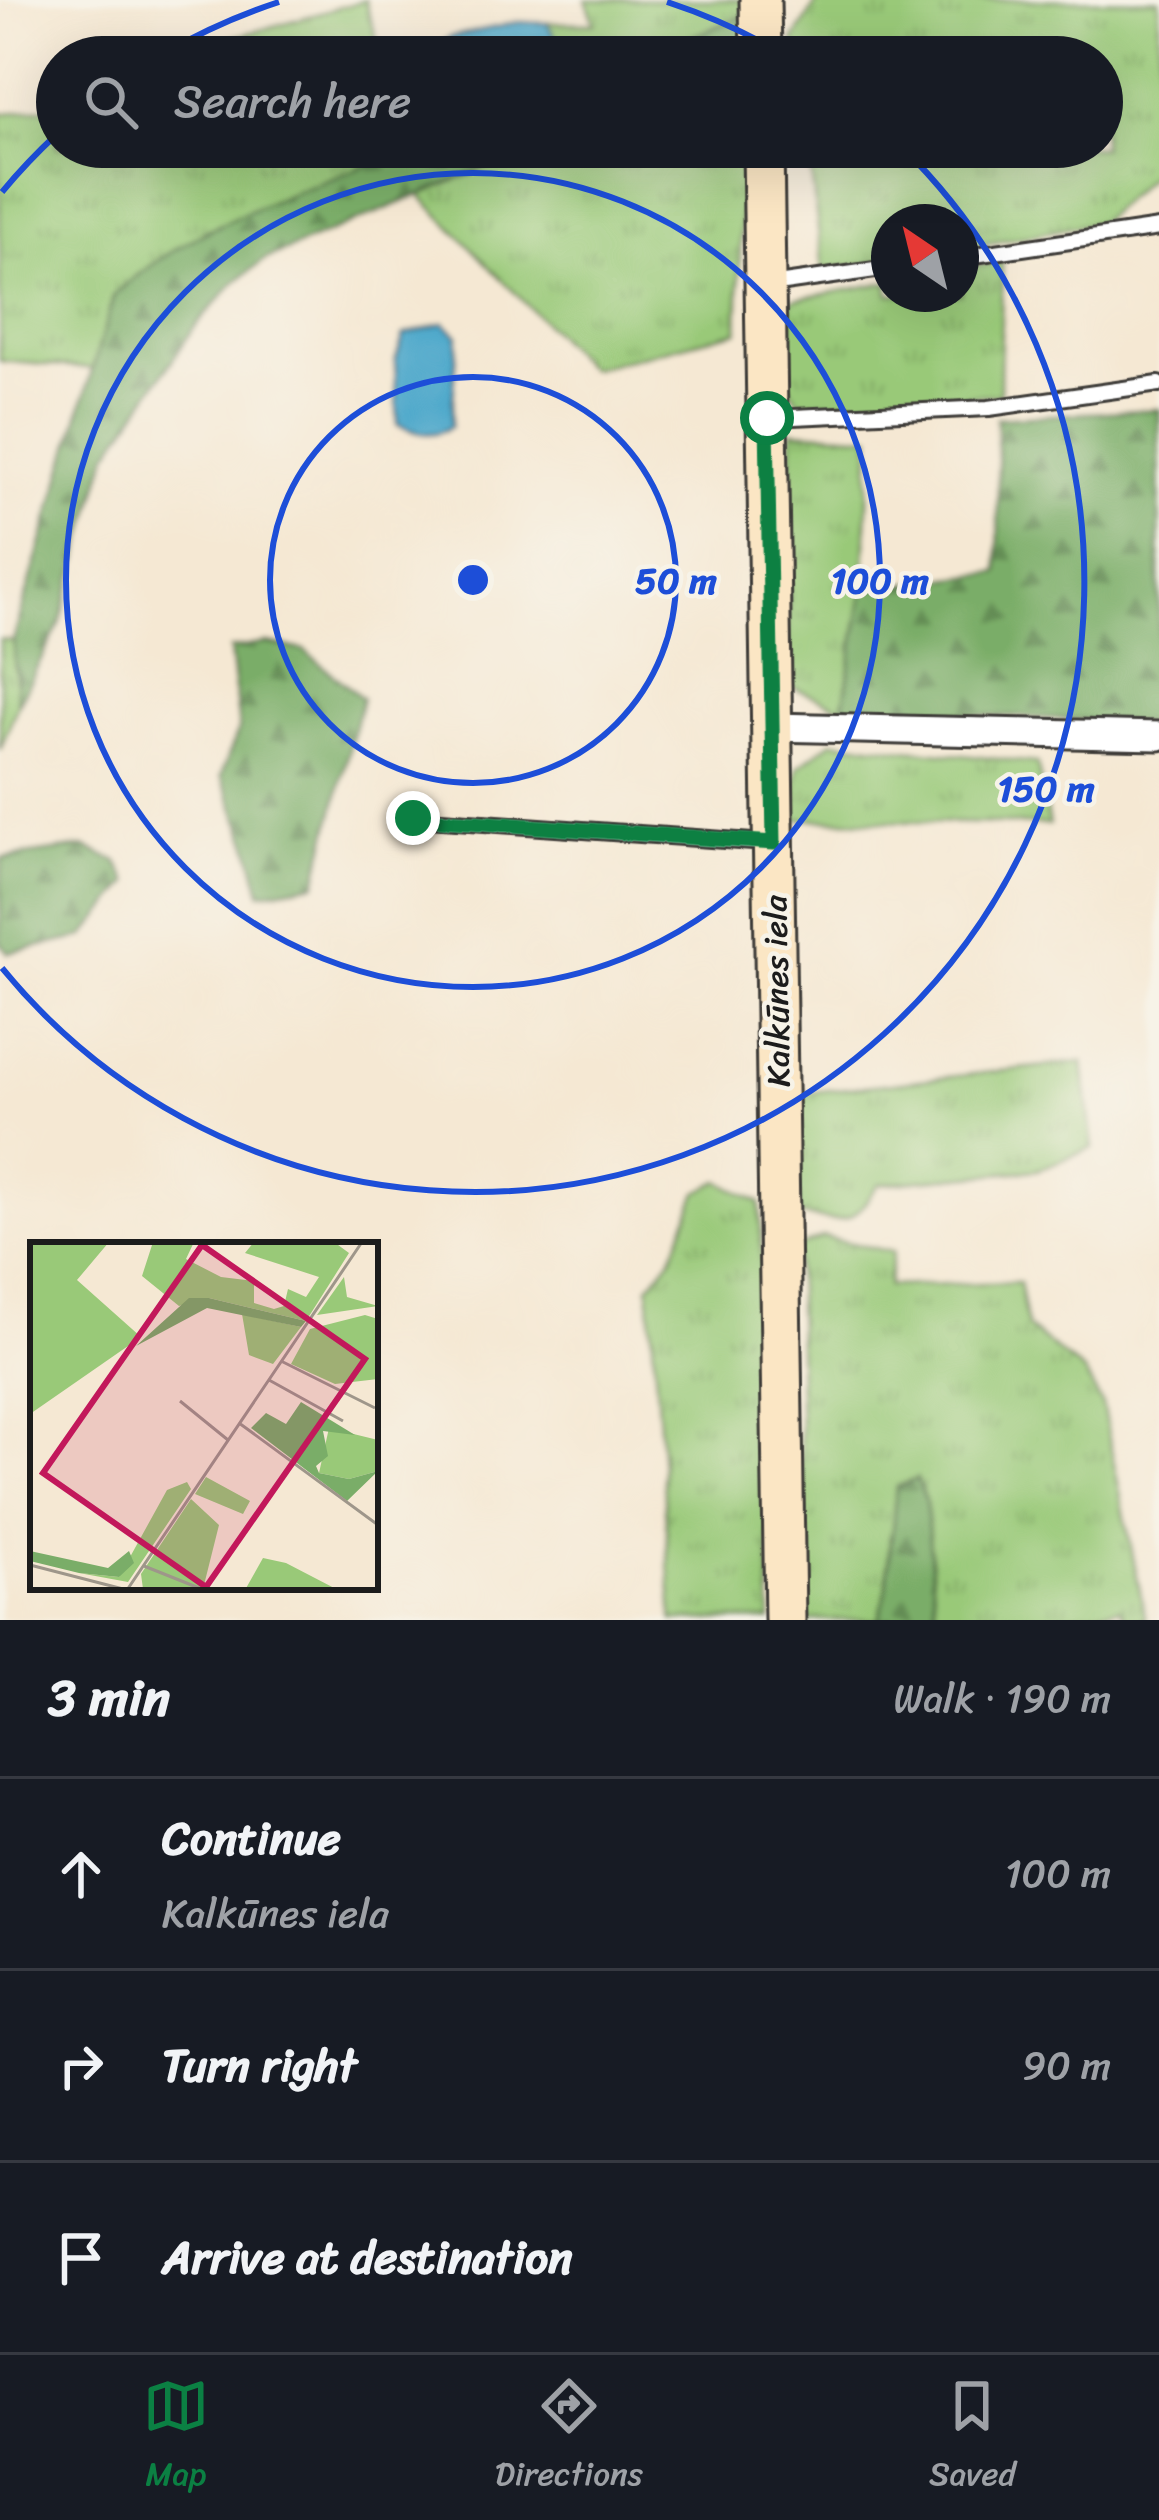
<!DOCTYPE html>
<html lang="en">
<head>
<meta charset="utf-8">
<style>
  body { margin:0; font-family:Sriracha,sans-serif; background:#20242c; color:#f1f3f6 }
  .compass { position:absolute; left:871px; top:204px; width:108px; height:108px; border-radius:50%; background:#171b24; box-shadow:0 12px 48px #0002; rotate:325deg }
  .stop { position:absolute; width:36px; height:36px; margin:-27px; border:9px solid #0b8043; border-radius:50%; background:#fff }
  .stop.end { background:#0b8043; border-color:#fff; box-shadow:0 3px 12px #0008 }
  .list { margin:0; padding:0; list-style:none }
  h2 { display:flex; justify-content:space-between; align-items:center; height:156px; margin:0; padding:0 48px; font-size:51px }
  h2 small { font-size:39px; font-weight:400; color:#9ea1a6 }
  .list li { display:grid; grid-template-columns:78px 1fr auto; gap:36px; align-items:center; box-sizing:border-box; height:192px; padding:0 48px; border-top:3px solid #363941 }
  .list b { display:block; font-size:45px; white-space:nowrap }
  .list p { margin:0; font-size:39px; white-space:nowrap; color:#9ea1a6 }
  .list em { font-size:39px; font-style:normal; color:#9ea1a6 }
  .icon { flex:none; width:66px; height:66px; fill:none; stroke:currentColor; stroke-width:2; stroke-linecap:round; stroke-linejoin:round }
  .map { position:relative; flex:none; width:1159px; height:1620px; overflow:hidden }
  .search { position:absolute; background:#171b24; box-shadow:0 12px 48px #0002; left:36px; right:36px; top:36px; height:132px; display:flex; align-items:center; gap:30px; box-sizing:border-box; padding:0 42px; border-radius:66px; color:#9ea1a6; font-size:45px }
  .sheet { height:732px; background:#171b24 }
  nav { display:flex; justify-content:space-around; align-items:center; box-sizing:border-box; height:168px; border-top:3px solid #363941; background:#171b24; font-size:33px; color:#9ea1a6 }
  nav a { display:grid; justify-items:center; gap:6px }
  nav .on { color:#0b8043 }
  .map>svg:first-child { display:block }
  .grass { fill:url(#grass-tufts); stroke:#5a724a; stroke-width:3 }
  .forest { fill:url(#forest-firs); stroke:#4b6442; stroke-width:3 }
  .water { fill:#4ea8cb; stroke:#356274; stroke-width:3 }
  .lines { fill:none; stroke-linecap:round; stroke-linejoin:round }
  .lane-casing { stroke:#3d3b37; stroke-width:20 }
  .street-casing { stroke:#3d3b37; stroke-width:33 }
  .secondary-casing { stroke:#3d3b37; stroke-width:45 }
  .lane { stroke:#fff; stroke-width:14 }
  .street { stroke:#fff; stroke-width:27 }
  .secondary { stroke:#fbe6c4; stroke-width:39 }
  .route { stroke:#0b8043; stroke-width:15 }
  .ring { fill:none; stroke:#1d4ed8; stroke-width:6 }
  .labels { text-anchor:middle; stroke-width:9; stroke-linejoin:round; paint-order:stroke }
  .street-label { font-size:33px; fill:#1c1c1c; stroke:#f7f3e8 }
  .inset-road { fill:none; stroke:#9e968a; stroke-width:3 }
  .view { fill:#c2185b; fill-opacity:0.15; stroke:#c2185b; stroke-width:6 }
  .inset-edge { fill:none; stroke:#1c1c1c; stroke-width:6 }
  .centre { fill:#1d4ed8; stroke:#f7f3e8; stroke-width:6 }
  .ring-label { font-size:36px; text-anchor:middle; font-weight:bold; fill:#1d4ed8; stroke:#f7f3e8; stroke-width:9; stroke-linejoin:round; paint-order:stroke }
</style>
</head>
<body>
<div class="map">
<svg width="1159" height="1620" viewBox="0 0 1159 1620">
  <defs>
    <pattern id="grass-tufts" width="24" height="20" patternUnits="userSpaceOnUse" patternTransform="scale(3)"><rect width="24" height="20" fill="#99c978"/><path d="M3 7l-1-3M5 7V3M7 7l1-3M15 17l-1-3M17 17v-4M19 17l1-3" fill="none" stroke="#83ac67"/></pattern>
    <pattern id="forest-firs" width="22" height="20" patternUnits="userSpaceOnUse" patternTransform="scale(3)"><rect width="22" height="20" fill="#7aad68"/><path d="M5 1l3.5 6h-7zM16 11l3.5 6h-7z" fill="#638c55"/></pattern>
  </defs>
  <rect width="100%" height="100%" fill="#f7f3e8"/>
  <filter id="ink" filterUnits="userSpaceOnUse"><feTurbulence type="fractalNoise" baseFrequency=".00833" numOctaves="2"/><feDisplacementMap in="SourceGraphic" scale="24" xChannelSelector="R" yChannelSelector="G"/><feConvolveMatrix kernelMatrix="1 2 1 2 8 2 1 2 1" color-interpolation-filters="sRGB"/></filter>
  <filter id="wash" filterUnits="userSpaceOnUse"><feTurbulence type="fractalNoise" baseFrequency=".004" numOctaves="4" result="noise"/><feDisplacementMap in="SourceGraphic" scale="48" xChannelSelector="R" yChannelSelector="G"/><feGaussianBlur stdDeviation="2.7" result="paint"/><feColorMatrix in="noise" values="0 0 0 0 0 0 0 0 0 0 0 0 0 0 0 0 0 1.4 0 .05"/><feComposite in="paint" operator="in"/></filter>
  <g filter="url(#wash)">
    <rect width="100%" height="100%" fill="#f5e8d3"/>
    <g class="grass">
      <polygon points="365,0 382,57 210,57 214,43"/>
      <polygon points="586,0 748,0 749,14 641,57 560,57 559,45 547,23 595,23"/>
      <polygon points="818,0 1159,0 1159,168 1099,222 961,249 961,222 889,222 889,260 823,270 808,147 1102,147 1102,57 796,57 794,40"/>
      <polygon points="57,106 57,147 415,147 207,230 114,295 93,369 0,361 0,114"/>
      <polygon points="534,147 743,147 738,331 589,369 420,195"/>
      <polygon points="1002,261 1000,394 874,403 800,402 787,386 791,300 889,282 889,294 961,294 961,269"/>
      <polygon points="792,431 871,436 864,589 843,708 787,685"/>
      <polygon points="0,639 13,641 18,704 0,750"/>
      <polygon points="832,741 1037,763 1049,825 792,819 798,767"/>
      <path d="M1083 1062 1093 1148 1037 1170 879 1184C850 1225 847 1224 798 1215L794 1094Z"/>
      <polygon points="720,1181 760,1203 771,1620 673,1620 649,1286 672,1257 698,1192"/>
      <polygon points="823,1237 893,1252 888,1286 1019,1282 1027,1327 1084,1372 1102,1404 1146,1620 1128,1620 1120,1608 1039,1620 936,1620 926,1505 890,1535 887,1587 879,1620 804,1620 796,1248"/>
    </g>
    <g class="forest">
      <polygon points="749,14 745,57 641,57"/>
      <path d="M415 147H534L266 259 235 282 194 328 108 455 60 624 18 704 13 641 114 295C197 219 312 188 415 147Z"/>
      <polygon points="1159,409 1159,724 843,708 864,589 999,572 997,418"/>
      <polygon points="267,643 304,650 362,698 316,883 261,893 248,842 221,775 239,728 230,649"/>
      <polygon points="83,847 117,861 129,883 84,937 8,953 0,942 2,858"/>
      <polygon points="917,1479 926,1504 936,1620 879,1620 887,1587 896,1487"/>
    </g>
    <g class="water">
      <polygon points="519,22 547,23 559,45 560,57 421,57 450,37"/>
      <path d="M444 323 458 335 451 427C431 438 419 434 398 425L395 361 404 335Z"/>
    </g>
  </g>
  <g filter="url(#ink)">
    <g class="lines">
      <defs>
        <g id="lane">
          <polyline points="961,257 1159,228"/>
          <polyline points="770,285 889,268"/>
          <polyline points="772,418 989,408 1159,384"/>
          <polyline points="413,818 767,843"/>
        </g>
        <polyline id="street" points="772,727 1159,736"/>
        <g id="secondary">
          <polyline points="760,0 761,57"/>
          <polyline points="763,147 785,1620"/>
        </g>
      </defs>
      <use href="#lane" class="lane-casing"/>
      <use href="#street" class="street-casing"/>
      <use href="#secondary" class="secondary-casing"/>
      <use href="#lane" class="lane"/>
      <use href="#street" class="street"/>
      <use href="#secondary" class="secondary"/>
    </g>
  </g>
  <g class="lines" filter="url(#ink)">
    <polyline class="route" points="413,818 774,843 767,418"/>
  </g>
  <g class="ring">
    <circle cx="473" cy="580" r="203"/>
    <circle cx="473" cy="580" r="407"/>
    <path d="M2 192A610 610 0 0 1 57 134M163 54A610 610 0 0 1 279 2M667 2A610 610 0 0 1 783 54M904 149A610 610 0 1 1 2 968"/>
  </g>
  <g class="labels">
    <g class="street-label">
      <text transform="translate(776 991) rotate(-91)" y="12">Kalkūnes iela</text>
    </g>
  </g>
  <g transform="translate(30 1242)">
    <rect width="348" height="348" fill="#f5e8d3"/>
    <path d="M0 0H79L47 38 111 95 0 172ZM123 0H164L156 17 191 35 224 39V61L244 67 254 64 258 47 276 55 289 35 215 11 224 0H304L319 11 276 79 179 56 149 64 112 34ZM314 35 317 55 348 64 287 73ZM212 72 271 85 243 122 219 113ZM335 73 348 77V137L305 142 261 122 280 87ZM299 186 348 198V229L319 237 289 231ZM176 235 220 259 213 272 165 252ZM157 240 161 247 98 340 49 331 89 335 137 248ZM161 257 189 283 174 343 187 348 113 347 111 332ZM233 316 256 321 308 348H215Z" fill="#99c978"/>
    <path d="M159 56H179L276 79 271 85 177 66 106 104ZM271 160 325 193 293 189 298 214 286 224 289 231 319 237 348 229 317 259 221 186 236 171 256 182ZM0 309 78 326 99 309 104 321 89 335 49 331 0 319Z" fill="#7aad68"/>
    <path class="inset-road" d="M251 119 345 166M239 138 313 179M150 159 198 198M209 181 348 283M0 323 97 348M114 324 174 348M97 348 332 0"/>
    <path class="view" d="M172 3 335 117 176 345 13 231Z"/>
    <rect width="348" height="348" class="inset-edge"/>
  </g>
  <circle cx="473" cy="580" r="18" class="centre"/>
  <g class="ring-label">
    <text x="676" y="593">50 m</text>
    <text x="880" y="593">100 m</text>
    <text x="1046" y="801">150 m</text>
  </g>
</svg>
<svg class="compass" viewBox="-18 -18 36 36"><path d="M0-13l5 13h-10z" fill="#e53935"/><path d="M0 13l5-13h-10z" fill="#9ea1a6"/></svg>
<div class="stop" style="left:767px;top:418px"></div>
<div class="stop end" style="left:413px;top:818px"></div>
<div class="search"><svg class="icon" aria-label="search" viewBox="0 0 24 24"><circle cx="10" cy="10" r="6"/><path d="M15 15l6 6"/></svg>Search here</div>
</div>
<section class="sheet">
<h2>3 min<small>Walk · 190 m</small></h2>
<ul class="list">
<li><svg class="icon" aria-label="ahead" viewBox="0 0 24 24"><path d="M12 20V5M6 11l6-6 6 6"/></svg><div><b>Continue</b><p>Kalkūnes iela</p></div><em>100 m</em></li>
<li><svg class="icon" aria-label="right" viewBox="0 0 24 24"><path d="M7 20v-9h11M14 6l5 5-5 5"/></svg><div><b>Turn right</b></div><em>90 m</em></li>
<li><svg class="icon" aria-label="arrive" viewBox="0 0 24 24"><path d="M6 21V4h12l-3 4 3 4H6"/></svg><div><b>Arrive at destination</b></div></li>
</ul>
</section>
<nav>
<a class="on"><svg class="icon" aria-label="map" viewBox="0 0 24 24"><path d="M3 6l6-2 6 2 6-2v14l-6 2-6-2-6 2zM9 4v14M15 6v14"/></svg>Map</a>
<a><svg class="icon" aria-label="directions" viewBox="0 0 24 24"><path d="M12 3l9 9-9 9-9-9zM9 14v-3h6M13 9l2 2-2 2"/></svg>Directions</a>
<a><svg class="icon" aria-label="saved" viewBox="0 0 24 24"><path d="M7 4h10v16l-5-4-5 4z"/></svg>Saved</a>
</nav>
</body>
</html>
